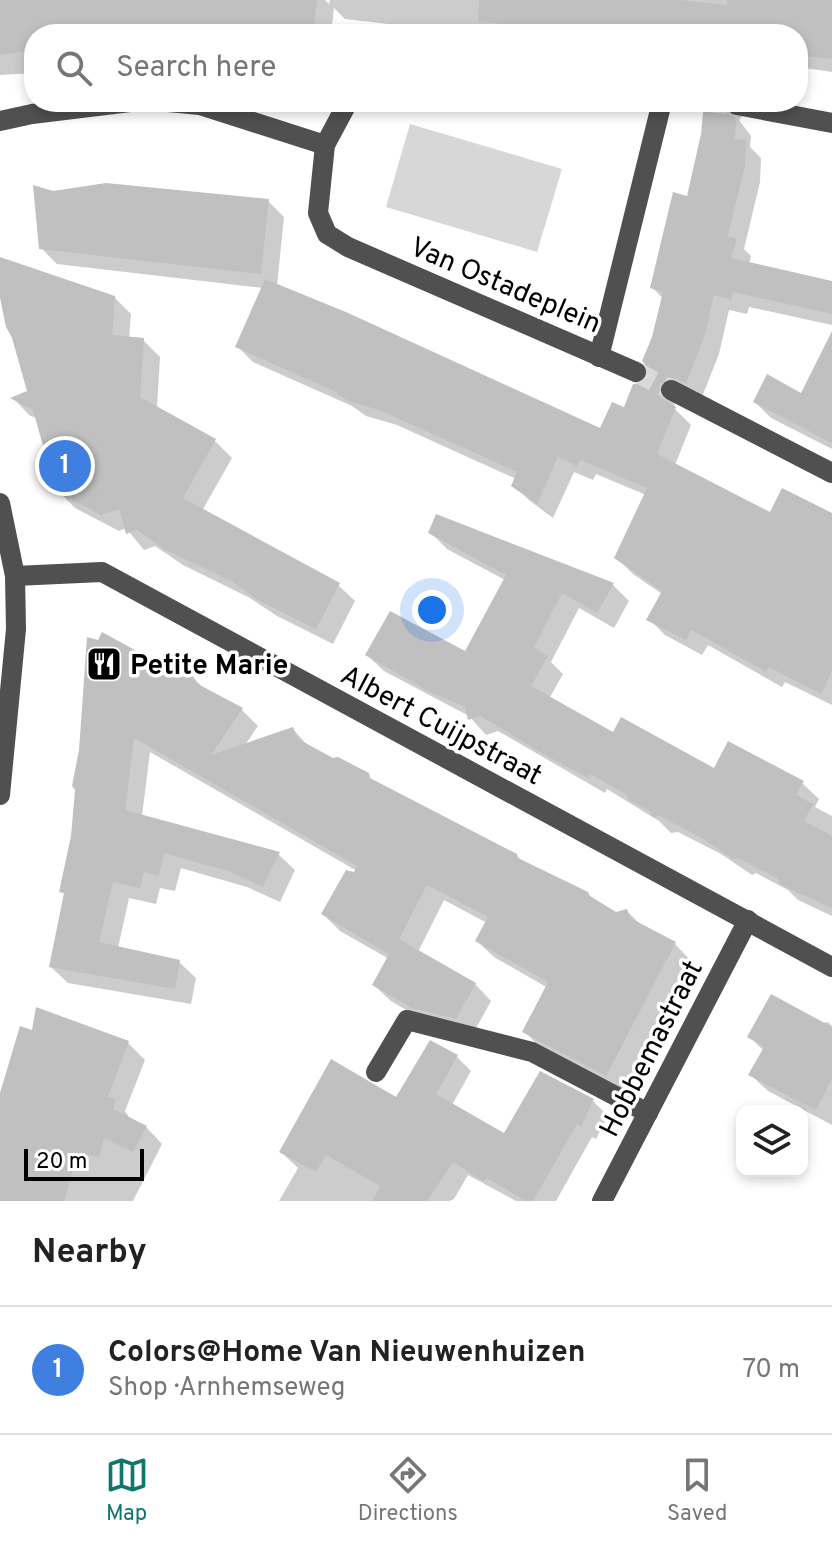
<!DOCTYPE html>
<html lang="en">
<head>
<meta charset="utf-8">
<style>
  body { margin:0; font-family:Overpass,sans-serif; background:#f6f6f6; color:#222 }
  .controls { position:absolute; right:24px; bottom:24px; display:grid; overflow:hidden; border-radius:16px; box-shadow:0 4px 12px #0003 }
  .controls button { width:72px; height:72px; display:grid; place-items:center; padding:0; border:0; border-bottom:2px solid #e0e0e0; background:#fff; color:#222; font:40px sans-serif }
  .scale { position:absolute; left:24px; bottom:20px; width:120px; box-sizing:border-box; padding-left:8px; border:4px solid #000; border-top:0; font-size:22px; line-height:28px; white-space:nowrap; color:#000; -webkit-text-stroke:6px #fff; paint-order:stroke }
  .you { position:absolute; left:432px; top:610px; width:28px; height:28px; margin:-20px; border:6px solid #fff; border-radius:50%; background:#1a73e8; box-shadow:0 0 0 12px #1a73e833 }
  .badge { display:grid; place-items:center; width:52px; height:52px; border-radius:50%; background:#0f766e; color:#fff; font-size:26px; font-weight:700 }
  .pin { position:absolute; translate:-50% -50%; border:4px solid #fff; box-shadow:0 2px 8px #0006 }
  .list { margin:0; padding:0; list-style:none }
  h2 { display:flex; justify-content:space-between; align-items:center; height:104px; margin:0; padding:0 32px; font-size:34px }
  h2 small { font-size:26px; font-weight:400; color:#767676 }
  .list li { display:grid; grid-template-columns:52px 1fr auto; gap:24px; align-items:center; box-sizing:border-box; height:128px; padding:0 32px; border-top:2px solid #e0e0e0 }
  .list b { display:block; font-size:30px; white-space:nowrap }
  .list p { margin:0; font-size:26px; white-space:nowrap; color:#767676 }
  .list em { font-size:26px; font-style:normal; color:#767676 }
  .icon { flex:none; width:44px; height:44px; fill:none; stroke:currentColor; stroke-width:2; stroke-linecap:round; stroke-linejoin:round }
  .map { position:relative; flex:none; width:832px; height:1201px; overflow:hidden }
  .search { position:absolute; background:#fff; box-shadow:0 4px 12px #0003; left:24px; right:24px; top:24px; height:88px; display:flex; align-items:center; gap:20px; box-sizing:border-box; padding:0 28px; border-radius:32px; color:#767676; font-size:30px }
  .sheet { height:232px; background:#fff }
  nav { display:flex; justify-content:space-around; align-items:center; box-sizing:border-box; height:112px; border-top:2px solid #e0e0e0; background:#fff; font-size:22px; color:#767676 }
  nav a { display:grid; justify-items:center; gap:4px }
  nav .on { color:#0f766e }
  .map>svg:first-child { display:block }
  .green { fill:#d7d7d7 }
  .shadow { fill:#0003 }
  .building { fill:#c0c0c0 }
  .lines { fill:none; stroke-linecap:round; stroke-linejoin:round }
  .minor-tunnel { stroke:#d9d9d9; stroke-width:20; stroke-dasharray:20 10; stroke-linecap:butt }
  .minor { stroke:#505050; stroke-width:20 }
  .labels { text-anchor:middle; stroke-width:7; stroke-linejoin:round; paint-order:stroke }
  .street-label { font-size:28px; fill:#000; stroke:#fff }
  .poi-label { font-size:28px; font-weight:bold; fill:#000; stroke:#fff; text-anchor:start }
</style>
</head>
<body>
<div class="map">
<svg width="832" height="1201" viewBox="0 0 832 1201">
  <rect width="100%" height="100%" fill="#fff"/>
  <polygon class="green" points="410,124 562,169 537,252 386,207"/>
  <g class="shadow">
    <polygon points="0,0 325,0 329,4 330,0 832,0 832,72 798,67 798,34 474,34 345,19 334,8 331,34 34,34 34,73 0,75"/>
    <polygon points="706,102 753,102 739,120 751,136 750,147 761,158 760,182 744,249 751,256 749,265 832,283 832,325 749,307 747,314 729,310 719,354 702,397 674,401 675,409 691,425 675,465 771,514 832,514 832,705 785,682 782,687 708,645 702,655 665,635 649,619 662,594 633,574 617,558 646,495 596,474 593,480 574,472 553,518 530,501 514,485 516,479 397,425 366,416 352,406 253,362 237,346 263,288 57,264 41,248 53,193 268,201 284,217 277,286 602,430 625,409 650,377 654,337 663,299 652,287 688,198 703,134"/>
    <polygon points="0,270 114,297 131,314 129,339 143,340 160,357 157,408 215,441 232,458 202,511 338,585 355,601 333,644 277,616 250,598 183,565 155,546 144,550 126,528 119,531 75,508 58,491 38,419 29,415 14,399 30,392 0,291"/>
    <polygon points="832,336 832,449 771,418 755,402 801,396"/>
    <polygon points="430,532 613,585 629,601 614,628 579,608 551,662 563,674 549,699 614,734 715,771 802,783 819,799 815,807 832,816 832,916 798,900 788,890 756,873 752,875 721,854 678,832 671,833 659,821 607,789 605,793 498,731 486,735 469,716 384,671 367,655 465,654 505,580 447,549"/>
    <polygon points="192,676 206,691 242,710 258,726 245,745 293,729 310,748 367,775 376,784 516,855 524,863 616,914 627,911 642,926 675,944 691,961 623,1091 541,1048 525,1032 548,988 494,957 477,941 487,923 444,900 418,952 475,984 491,1001 473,1034 430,1024 391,1001 374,985 389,959 340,931 323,914 357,871 150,752 142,816 278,854 295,870 280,902 247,887 181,868 175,891 160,888 156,904 129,898 118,948 179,962 196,978 191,1004 68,983 51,967 66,895 61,891 73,836 77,789 184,679"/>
    <polygon points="37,1010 128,1043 145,1060 125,1111 131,1120 146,1127 162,1144 133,1201 0,1201 0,1101 33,1032"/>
    <polygon points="828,1022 832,1026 832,1125 768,1091 751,1075 764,1051 750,1037"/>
    <polygon points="457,1057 471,1071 452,1105 505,1136 541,1074 593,1101 608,1116 596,1139 592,1137 556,1201 516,1201 468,1175 454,1199 449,1201 279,1201 298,1168 281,1152 397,1100"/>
  </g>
  <g class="building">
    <polygon points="0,0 317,0 313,34 34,34 34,50 0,55"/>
    <polygon points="479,0 679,0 727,5 727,0 832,0 832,59 798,55 798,34 588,34 478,21"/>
    <polygon points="704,102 724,102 728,114 736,118 735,139 746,140 745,165 728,236 737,239 731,258 832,281 832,314 733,292 731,300 714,295 704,338 686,383 670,377 659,385 661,398 676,407 657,454 770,512 782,488 832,513 832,671 821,694 769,667 766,672 692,630 686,640 646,620 662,591 614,558 647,488 580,460 577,466 558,457 537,504 511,486 517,472 379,410 348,401 334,391 235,347 265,279 346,312 600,428 612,402 624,407 633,384 643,383 648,376 649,370 642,361 652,337 663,292 650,288 673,192 687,196 701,134"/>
    <polygon points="106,183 269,199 261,274 39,249 33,185 53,191"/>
    <polygon points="0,257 115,296 112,335 144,338 140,397 216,439 183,498 340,583 316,629 258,600 231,581 164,549 137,530 126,534 119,509 101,515 56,492 33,410 10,398 27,391 12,338 6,327 0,298"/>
    <polygon points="832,331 832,443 753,402 767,374 801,393"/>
    <polygon points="436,514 614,583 597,613 562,593 534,648 548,656 531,686 613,732 621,717 714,768 728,741 804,781 796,795 813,804 804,821 832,836 832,908 779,884 778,879 738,858 733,859 702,838 660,816 652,817 650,811 629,800 627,795 590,774 588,778 549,757 480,716 468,720 465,707 432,693 365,655 390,611 465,651 506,575 428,533"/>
    <polygon points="102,632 184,677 192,674 196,683 243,708 211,755 293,727 298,739 333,758 338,757 369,773 370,778 517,854 518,858 588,892 590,896 616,912 627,909 630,918 676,942 606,1076 522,1032 548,982 475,941 488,917 427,885 399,939 476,983 456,1019 412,1008 372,985 389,954 321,914 346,870 354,872 357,866 134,738 125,810 280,852 263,887 228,871 164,853 159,876 144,872 140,888 113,882 99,942 180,960 175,989 49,967 64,893 59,892 71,836 75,790 72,786 79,750 87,637 98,640"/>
    <polygon points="771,994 832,1027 832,1079 816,1110 748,1075 764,1047 747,1037"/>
    <polygon points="36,1007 129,1041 108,1097 116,1099 113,1109 147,1126 133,1152 104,1138 99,1157 78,1153 64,1201 0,1201 0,1093 20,1026 32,1030"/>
    <polygon points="430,1040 458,1055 436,1094 504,1133 540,1071 594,1099 581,1126 577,1124 533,1201 526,1201 487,1178 483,1181 453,1162 427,1201 372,1201 380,1186 326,1155 316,1172 279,1152 331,1059 396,1097"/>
  </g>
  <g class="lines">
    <g class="minor-tunnel">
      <polyline points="708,102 737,105"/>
      <polyline points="636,372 671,390"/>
    </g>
    <g class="minor">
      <polyline points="168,102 200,105 325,145"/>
      <polyline points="348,102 325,145 318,213 327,234 348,247 636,372"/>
      <polyline points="737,105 832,123"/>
      <polyline points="0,121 32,114 130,102"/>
      <polyline points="599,357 662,102"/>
      <polyline points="671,390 832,473"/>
      <polyline points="0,503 15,576 16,629 0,795"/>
      <polyline points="15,576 102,572 832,967"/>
      <polyline points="376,1072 407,1020 532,1052 648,1113"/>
      <polyline points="602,1201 748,920"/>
    </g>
  </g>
  <defs>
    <symbol id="restaurant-square" viewBox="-11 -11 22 22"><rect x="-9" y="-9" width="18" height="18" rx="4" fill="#000" stroke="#fff"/><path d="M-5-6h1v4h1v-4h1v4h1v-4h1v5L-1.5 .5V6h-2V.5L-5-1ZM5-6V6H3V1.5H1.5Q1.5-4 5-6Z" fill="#fff"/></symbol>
  </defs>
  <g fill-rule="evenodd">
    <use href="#restaurant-square" x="84" y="644" width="40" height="40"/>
  </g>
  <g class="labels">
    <g class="street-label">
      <text transform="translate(506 284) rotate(23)" y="10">Van Ostadeplein</text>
      <text transform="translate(442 724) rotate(28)" y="10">Albert Cuijpstraat</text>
      <text transform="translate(650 1048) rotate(-63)" y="10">Hobbemastraat</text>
    </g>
    <g class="poi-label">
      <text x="130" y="674">Petite Marie</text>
    </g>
  </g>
</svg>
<div class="controls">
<button><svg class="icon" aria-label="layers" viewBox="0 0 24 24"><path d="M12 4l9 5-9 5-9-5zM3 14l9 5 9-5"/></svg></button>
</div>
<div class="scale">20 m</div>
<div class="you"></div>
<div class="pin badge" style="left:65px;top:466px;background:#3f7fe0">1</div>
<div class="search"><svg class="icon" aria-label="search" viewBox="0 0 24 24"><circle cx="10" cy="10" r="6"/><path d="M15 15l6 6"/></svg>Search here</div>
</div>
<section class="sheet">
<h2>Nearby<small></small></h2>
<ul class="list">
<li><span class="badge" style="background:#3f7fe0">1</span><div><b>Colors@Home Van Nieuwenhuizen</b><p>Shop · Arnhemseweg</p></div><em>70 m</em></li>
</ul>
</section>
<nav>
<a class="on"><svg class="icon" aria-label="map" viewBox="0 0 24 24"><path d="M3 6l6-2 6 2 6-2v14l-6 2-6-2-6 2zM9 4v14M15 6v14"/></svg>Map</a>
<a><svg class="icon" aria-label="directions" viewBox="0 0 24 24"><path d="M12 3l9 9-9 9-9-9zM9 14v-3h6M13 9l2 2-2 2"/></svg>Directions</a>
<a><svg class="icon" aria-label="saved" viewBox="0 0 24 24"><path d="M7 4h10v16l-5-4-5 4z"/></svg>Saved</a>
</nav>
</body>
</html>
